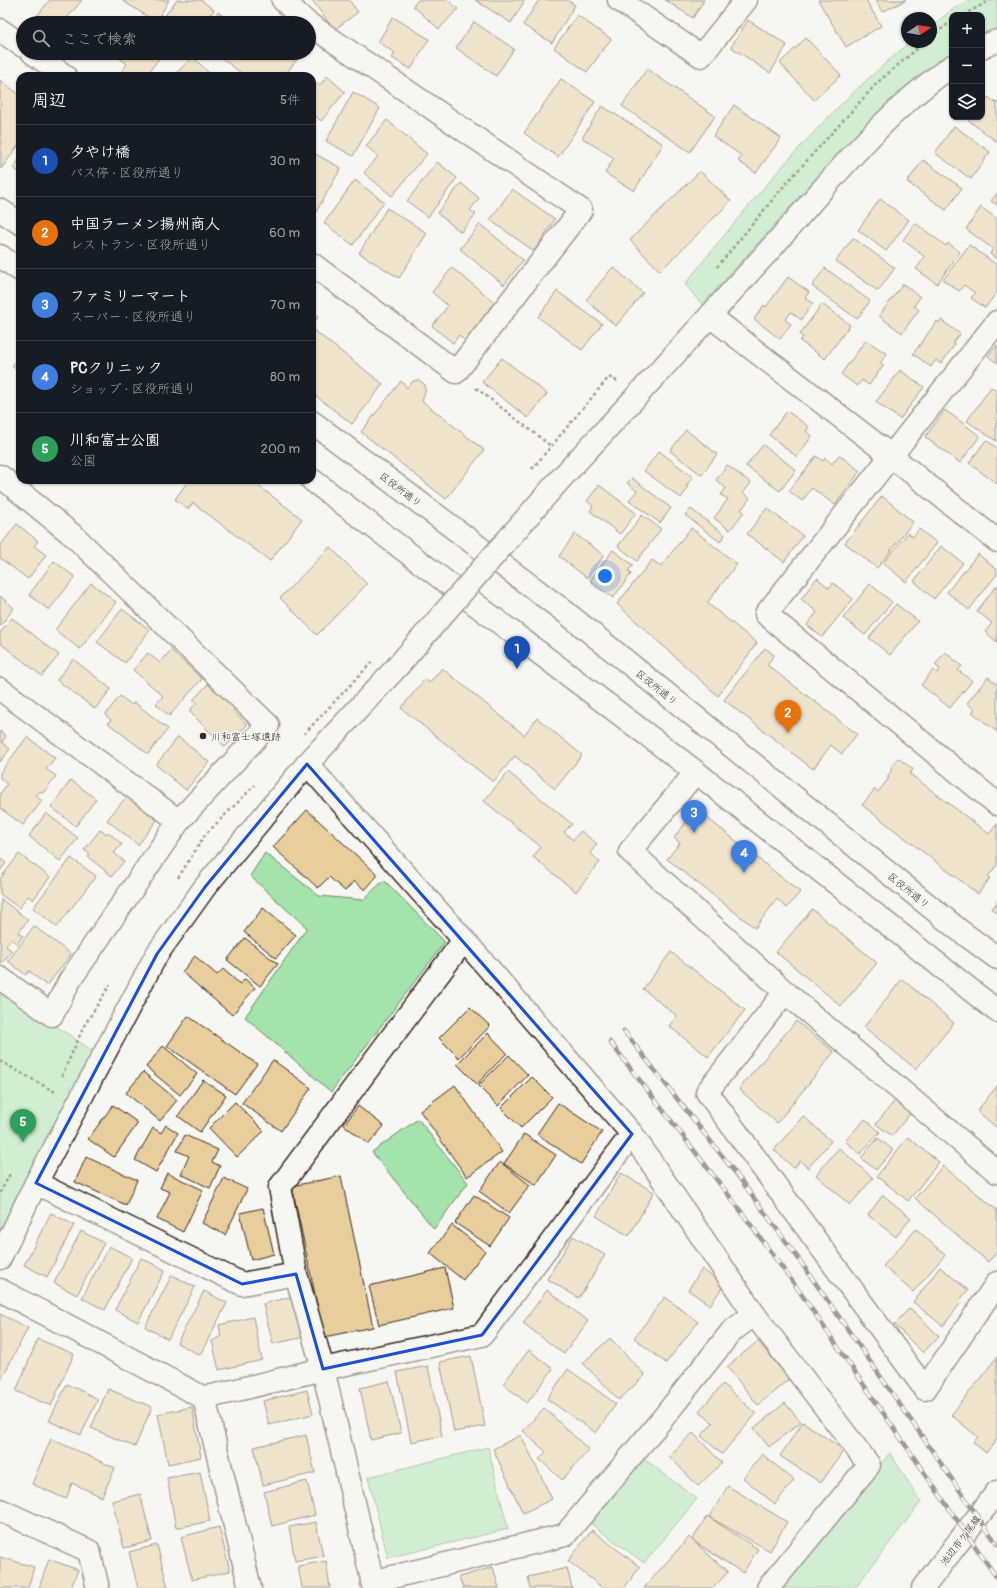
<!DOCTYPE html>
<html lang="ja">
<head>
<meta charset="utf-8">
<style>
  body { margin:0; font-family:Pangolin,"Klee One",sans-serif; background:#20242c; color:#f1f3f6 }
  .controls { position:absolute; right:12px; top:12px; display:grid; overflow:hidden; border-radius:8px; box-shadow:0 1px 3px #0004 }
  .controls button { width:36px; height:36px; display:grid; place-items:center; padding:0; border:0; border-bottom:1px solid #363941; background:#171b24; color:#f1f3f6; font:20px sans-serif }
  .compass { position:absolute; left:901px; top:12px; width:36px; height:36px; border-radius:50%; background:#171b24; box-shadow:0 1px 3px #0004; rotate:78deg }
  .you { position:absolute; left:605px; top:576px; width:14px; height:14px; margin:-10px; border:3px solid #fff; border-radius:50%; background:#1a73e8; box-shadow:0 0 0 6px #1a73e833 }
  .badge { display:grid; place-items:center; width:26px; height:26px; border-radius:50%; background:#1a73e8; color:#fff; font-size:13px; font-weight:700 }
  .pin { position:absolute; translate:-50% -33px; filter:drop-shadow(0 1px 2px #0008) }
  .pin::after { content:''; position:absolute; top:21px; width:14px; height:12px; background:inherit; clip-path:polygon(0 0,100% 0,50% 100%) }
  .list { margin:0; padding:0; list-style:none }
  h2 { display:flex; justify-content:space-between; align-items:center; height:52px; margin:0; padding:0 16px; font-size:17px }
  h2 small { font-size:13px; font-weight:400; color:#9ea1a6 }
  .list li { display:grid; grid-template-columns:26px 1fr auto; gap:12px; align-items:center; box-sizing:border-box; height:72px; padding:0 16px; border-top:1px solid #363941 }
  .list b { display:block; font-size:15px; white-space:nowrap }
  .list p { margin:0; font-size:13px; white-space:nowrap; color:#9ea1a6 }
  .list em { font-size:13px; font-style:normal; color:#9ea1a6 }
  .icon { flex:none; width:22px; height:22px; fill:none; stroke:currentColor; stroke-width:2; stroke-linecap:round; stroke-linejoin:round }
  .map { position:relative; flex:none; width:997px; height:1588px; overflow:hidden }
  .search { position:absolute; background:#171b24; box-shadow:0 1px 3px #0004; left:16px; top:16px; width:300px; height:44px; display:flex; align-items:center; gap:10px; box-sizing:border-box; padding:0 14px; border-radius:22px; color:#9ea1a6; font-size:15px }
  .panel { position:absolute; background:#171b24; box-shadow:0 1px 3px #0004; left:16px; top:72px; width:300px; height:412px; border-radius:12px }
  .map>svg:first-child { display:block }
  .green { fill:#a4e3ab; stroke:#708664 }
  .building { fill:#e8cd9d; stroke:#3b2a1e }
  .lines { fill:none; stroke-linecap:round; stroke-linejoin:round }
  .street-casing { stroke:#3b2a1e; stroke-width:25 }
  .secondary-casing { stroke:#3b2a1e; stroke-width:25 }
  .path { stroke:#3b2a1e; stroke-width:2.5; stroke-dasharray:3 3; stroke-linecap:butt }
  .street { stroke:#f6f6f2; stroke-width:22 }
  .secondary { stroke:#f6f6f2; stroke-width:22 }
  .rail-casing { stroke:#3b2a1e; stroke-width:4.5 }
  .rail { stroke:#f6f6f2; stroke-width:3; stroke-dasharray:9; stroke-linecap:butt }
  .secondary-bridge-casing { stroke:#3b2a1e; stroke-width:25; stroke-linecap:butt }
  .path-bridge { stroke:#3b2a1e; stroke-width:2.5; stroke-dasharray:3 3; stroke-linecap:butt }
  .secondary-bridge { stroke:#f6f6f2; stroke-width:22 }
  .marked { fill:none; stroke:#1d4ed8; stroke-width:3; stroke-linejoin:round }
  .poi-dot { fill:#3b2a1e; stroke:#f6f6f2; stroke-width:1.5 }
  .labels { text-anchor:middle; stroke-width:3; stroke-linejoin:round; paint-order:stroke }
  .street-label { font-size:10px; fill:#3b2a1e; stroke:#f6f6f2 }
  .poi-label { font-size:10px; fill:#3b2a1e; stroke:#f6f6f2; text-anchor:start }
</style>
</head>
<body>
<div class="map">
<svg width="997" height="1588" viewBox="0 0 997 1588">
  <rect width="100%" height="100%" fill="#f6f6f2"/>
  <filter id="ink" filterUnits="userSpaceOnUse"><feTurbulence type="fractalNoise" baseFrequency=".025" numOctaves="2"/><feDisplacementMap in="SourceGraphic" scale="8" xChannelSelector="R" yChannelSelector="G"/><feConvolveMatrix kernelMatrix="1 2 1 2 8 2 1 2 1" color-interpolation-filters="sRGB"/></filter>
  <g filter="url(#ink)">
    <g class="green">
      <path d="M969 0H997V30L982 36V15H952V55L904 95 811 184 702 305 685 284C727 232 769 179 815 131 845 99 877 70 910 42H931V26L955 8Z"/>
      <polygon points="265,853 319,896 363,900 384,880 445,942 331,1092 245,1017 307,928 250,876"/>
      <polygon points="0,988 93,1051 0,1233"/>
      <polygon points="418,1119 468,1183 434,1229 372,1152"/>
      <polygon points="488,1447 508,1529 388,1558 368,1477"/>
      <polygon points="890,1453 921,1502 855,1588 777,1588"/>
      <polygon points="643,1458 697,1499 644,1563 591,1524"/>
    </g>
    <g class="building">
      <polygon points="50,0 82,0 63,23 43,23 36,17"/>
      <polygon points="123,0 169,0 156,22 123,1"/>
      <polygon points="177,0 201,0 214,10 204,23 162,23 160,22"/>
      <polygon points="312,0 349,0 358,12 334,30"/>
      <polygon points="418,0 448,0 458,9 439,29 413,6"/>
      <polygon points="475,0 525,0 511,23"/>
      <polygon points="539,0 567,0 575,5 552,43 523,25"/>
      <polygon points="665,0 704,0 693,18"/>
      <polygon points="818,0 866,0 881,26 846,47"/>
      <polygon points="876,0 906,0 882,12"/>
      <polygon points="218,12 232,23 209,23"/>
      <polygon points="577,15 611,39 587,72 554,48"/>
      <polygon points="261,17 269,23 256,23"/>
      <polygon points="393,17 429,39 411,69 392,58 395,53 378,42"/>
      <polygon points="748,20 787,45 770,73 731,47"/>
      <polygon points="474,22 514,49 496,76 456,48"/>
      <polygon points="806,38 841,75 814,100 780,63"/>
      <polygon points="113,53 163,53 146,76 118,76 127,64"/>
      <polygon points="215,53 302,53 284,76 245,76"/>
      <polygon points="193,57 212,76 173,76"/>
      <polygon points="647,69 715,116 690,152 622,106"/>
      <polygon points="327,76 345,92 321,121 312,113 312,79 320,85"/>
      <polygon points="561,79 595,102 558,157 524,133"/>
      <polygon points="0,80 20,95 20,143 1,169"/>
      <polygon points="353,92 380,108 353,156 326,141"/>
      <polygon points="988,97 996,103 997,102 997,142 968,120 970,117 982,117 982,103 983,104"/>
      <polygon points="734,105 781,138 756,173 738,161 742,156 713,136"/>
      <polygon points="602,106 663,144 634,191 605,173 614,158 582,138"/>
      <polygon points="387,120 427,154 392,196 364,173 378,156 366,146"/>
      <polygon points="954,126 990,152 971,179 935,153"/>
      <polygon points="312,152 341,168 312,219"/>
      <polygon points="20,159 20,173 13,168"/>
      <polygon points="923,160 962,188 946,210 907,182"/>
      <polygon points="437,162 457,178 428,217 407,201"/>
      <polygon points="700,171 731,201 660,271 630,240"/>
      <polygon points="355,180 384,202 353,245 324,223"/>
      <polygon points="461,183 479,198 470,210 476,214 461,232 437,213"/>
      <polygon points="512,189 555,219 534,251 490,220"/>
      <polygon points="997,193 997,205 991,201"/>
      <polygon points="880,199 909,220 886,251 858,230"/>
      <polygon points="981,207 997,219 997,259 990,254 993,249 966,229"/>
      <polygon points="387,208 427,233 399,278 359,253"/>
      <polygon points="915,223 946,246 948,243 960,252 937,284 916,269 925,257 903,240"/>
      <polygon points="480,224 523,260 504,285 460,249"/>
      <polygon points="853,238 895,268 878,291 836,261"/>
      <polygon points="969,245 997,265 997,292 985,308 971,298 975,293 964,285 959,291 943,280"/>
      <polygon points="613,267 643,293 616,326 586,300"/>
      <polygon points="452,268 497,304 466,342 459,335 453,343 432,326 448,306 432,292"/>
      <polygon points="825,268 870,301 857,319 812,286"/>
      <polygon points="788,277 809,292 805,298 813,303 801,320 791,312 785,320 791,324 780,339 754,319 764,305 766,307"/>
      <polygon points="903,284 920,297 914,306 919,310 902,333 879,316"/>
      <polygon points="557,291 602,324 582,350 538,317"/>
      <polygon points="822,304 850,325 825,359 800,341 803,337 800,334"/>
      <polygon points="312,310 319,316 312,325"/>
      <polygon points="941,320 960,334 953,343 955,344 941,364 936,360 931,367 913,354 937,321 939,323"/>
      <polygon points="312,329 383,384 352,424 312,393"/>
      <polygon points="866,340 887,354 880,363 884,365 869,385 862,380 857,386 841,374"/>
      <polygon points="997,345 997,363 988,356"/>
      <polygon points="20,356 20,373 12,366"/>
      <polygon points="502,358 547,394 528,418 482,382"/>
      <polygon points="900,370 924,387 900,419 876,402"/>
      <polygon points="419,380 425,385 425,393 422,401 484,450 446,499 361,432 401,381 407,388 413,381"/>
      <polygon points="991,387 997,391 996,441 967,421"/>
      <polygon points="945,410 980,436 960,463 925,437"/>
      <polygon points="787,411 809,427 806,431 812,436 797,457 769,435"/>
      <polygon points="686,430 717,454 702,475 670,451"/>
      <polygon points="986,440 997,448 997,484 969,463"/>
      <polygon points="763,445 796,470 780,491 746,466"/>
      <polygon points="659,451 693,477 686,486 688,488 681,498 644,471"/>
      <polygon points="839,455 860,471 835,505 812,488 802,501 789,491 816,456 823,461 825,458 832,464"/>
      <polygon points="727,465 751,483 743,493 750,498 741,510 744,512 730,530 714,518 728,499 721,495 726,488 716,480"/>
      <polygon points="632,478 671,508 660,523 629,500 637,491 627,483"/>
      <polygon points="189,480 251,480 302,519 270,561 193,503 188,509 175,499"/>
      <polygon points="599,485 636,513 620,534 590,511 593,506 587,501"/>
      <polygon points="882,496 913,522 877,568 845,543"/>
      <polygon points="767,508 803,536 784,562 747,534"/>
      <polygon points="691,509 725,535 720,542 685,515"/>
      <polygon points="642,515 661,529 637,561 618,546"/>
      <polygon points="17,524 38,541 34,546 46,555 28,579 0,558 0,546"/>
      <polygon points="691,528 737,564 707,603 757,643 718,696 617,604 652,560 661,566"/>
      <polygon points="919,529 937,543 906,582 883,563 908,533 913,537"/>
      <polygon points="575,534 604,555 587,578 559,556"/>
      <polygon points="941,546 963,563 934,599 914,581"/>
      <polygon points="330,547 367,584 317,635 280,598"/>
      <polygon points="613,550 633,565 628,571 631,574 613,598 590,581"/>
      <polygon points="978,554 997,570 997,574 969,610 947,592"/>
      <polygon points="54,561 75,577 49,610 29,595"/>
      <polygon points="817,578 829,588 833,583 853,599 822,637 807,625 817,612 801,599"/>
      <polygon points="91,583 116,602 80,649 55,630"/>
      <polygon points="870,584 892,602 865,635 843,618"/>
      <polygon points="997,585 997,642 985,632 992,623 977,611"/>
      <polygon points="0,596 14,608 0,626"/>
      <polygon points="896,604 918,621 890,655 869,638"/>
      <polygon points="122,609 150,630 125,663 97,642"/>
      <polygon points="12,618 59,655 42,676 0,643 0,633"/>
      <polygon points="765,648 774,655 767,665 857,734 842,754 831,745 813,769 724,700"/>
      <polygon points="171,650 202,679 169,716 156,704 163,696 133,670 148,653 160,663"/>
      <polygon points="945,652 962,666 958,670 972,681 950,708 921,685 933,670 937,673 940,669 935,665"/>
      <polygon points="73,659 111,689 95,709 57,680"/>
      <polygon points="442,668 524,735 537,718 582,755 555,789 515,756 493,782 401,708 425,679 429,683"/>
      <polygon points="988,677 997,684 997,732 972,712 975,710 967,703"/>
      <polygon points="208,684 235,709 233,710 247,725 225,747 189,711 197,703 193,700"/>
      <polygon points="120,696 132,705 134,702 168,729 148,754 108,723 111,720 105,715"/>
      <polygon points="0,731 6,736 2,742 10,749 0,762"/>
      <polygon points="27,737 55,758 46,769 56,776 43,793 40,791 36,796 42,801 23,825 0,808 0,794 7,784 0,778 0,773"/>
      <polygon points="178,737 209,762 186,790 156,765"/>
      <polygon points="898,758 913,769 910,774 989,834 997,824 997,865 988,876 990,878 978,894 862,805 875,789 878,792 889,778 887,777 892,770 890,769"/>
      <polygon points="508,772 572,824 564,832 573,840 581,831 597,844 590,853 600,862 576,892 533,857 541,847 484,801"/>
      <polygon points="71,780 96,799 76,826 51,807"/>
      <polygon points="127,796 157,820 138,845 107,820"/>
      <polygon points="696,809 800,892 787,908 777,899 755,928 667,859 680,843 674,838"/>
      <polygon points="307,810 378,875 365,890 354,881 345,891 329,877 318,888 273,847"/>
      <polygon points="46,813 78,838 60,861 29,836"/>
      <polygon points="100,830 106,834 108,832 122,844 114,853 124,861 112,876 88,857 90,854 84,850"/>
      <polygon points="19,854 50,877 33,900 28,896 19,908 0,894 0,879"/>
      <polygon points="0,858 6,863 0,871"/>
      <polygon points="71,858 96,876 57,927 33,908"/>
      <polygon points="1,899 28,920 18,933 23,936 17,944 11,939 6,946 12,951 2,963 0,961"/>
      <polygon points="997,902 997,913 992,909"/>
      <polygon points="263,908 296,935 276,958 244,932"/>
      <polygon points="812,909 877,963 841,1006 776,952"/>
      <polygon points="34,926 71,954 47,986 29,971 26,975 8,961"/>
      <polygon points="245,938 278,964 260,986 227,960"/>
      <polygon points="671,952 745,1010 708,1057 669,1026 677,1016 643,989"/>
      <polygon points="195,956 217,975 223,969 240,984 245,979 255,988 232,1015 182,972"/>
      <polygon points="902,979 954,1023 916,1069 864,1027"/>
      <polygon points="470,1007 490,1026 459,1058 439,1038"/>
      <polygon points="188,1016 257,1064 235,1094 167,1046"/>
      <polygon points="796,1021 834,1052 777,1123 739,1089"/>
      <polygon points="488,1033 507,1053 477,1084 457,1064"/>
      <polygon points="163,1046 197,1074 180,1095 146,1067"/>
      <polygon points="509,1055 528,1075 498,1106 478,1086"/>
      <polygon points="273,1060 311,1088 281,1131 242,1103"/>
      <polygon points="143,1072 177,1100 160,1121 126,1093"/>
      <polygon points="532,1077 552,1097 521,1128 501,1108"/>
      <polygon points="203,1080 226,1095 200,1132 178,1116"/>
      <polygon points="455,1085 502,1152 467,1177 420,1111"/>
      <polygon points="997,1086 997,1128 977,1111"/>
      <polygon points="897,1098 913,1110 892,1136 876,1124"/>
      <polygon points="235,1102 264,1131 237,1157 209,1128"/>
      <polygon points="558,1103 602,1132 581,1164 537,1134"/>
      <polygon points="113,1105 138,1123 114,1157 88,1139"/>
      <polygon points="358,1106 384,1126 369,1144 344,1125"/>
      <polygon points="803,1116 831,1141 808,1168 800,1161 794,1168 774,1150"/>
      <polygon points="865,1119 880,1132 860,1154 845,1141"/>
      <polygon points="166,1125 178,1133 156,1172 135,1160 153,1128 161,1133"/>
      <polygon points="524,1134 556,1155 536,1185 504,1164"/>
      <polygon points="185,1135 218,1150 212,1162 220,1166 210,1188 181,1174 189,1156 177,1151"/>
      <polygon points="908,1137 939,1162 908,1201 877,1176"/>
      <polygon points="878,1138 893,1150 876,1170 861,1158"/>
      <polygon points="839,1148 873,1178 850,1205 816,1175"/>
      <polygon points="86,1157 137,1180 126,1205 75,1182"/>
      <polygon points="500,1162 530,1185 509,1213 479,1191"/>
      <polygon points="943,1166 997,1210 997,1252 988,1262 915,1198"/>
      <polygon points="167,1173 203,1190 183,1232 157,1219 170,1192 160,1188"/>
      <polygon points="621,1173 654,1192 629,1236 596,1216"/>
      <polygon points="341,1176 373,1327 324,1337 292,1186"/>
      <polygon points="224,1178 247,1189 225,1235 202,1223"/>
      <polygon points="474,1195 509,1218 490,1246 455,1223"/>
      <polygon points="883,1195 911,1218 896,1237 868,1215"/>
      <polygon points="263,1208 274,1254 251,1260 240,1213"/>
      <polygon points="51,1213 74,1225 47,1277 24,1265"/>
      <polygon points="452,1225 485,1251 463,1280 430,1253"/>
      <polygon points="916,1229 945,1255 913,1292 883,1266"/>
      <polygon points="81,1231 104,1243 77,1295 54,1283"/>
      <polygon points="573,1236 605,1255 579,1298 547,1279"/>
      <polygon points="109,1246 132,1258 105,1310 82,1298"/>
      <polygon points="141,1258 165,1270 138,1322 115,1310"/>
      <polygon points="940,1267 968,1290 959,1301 961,1303 943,1326 913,1302"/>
      <polygon points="445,1268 454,1308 379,1325 369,1286"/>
      <polygon points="702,1269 724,1285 710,1305 688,1290"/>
      <polygon points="172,1275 195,1287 168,1339 145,1327"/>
      <polygon points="547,1290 588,1321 564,1354 523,1323"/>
      <polygon points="204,1291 227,1303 200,1355 177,1343"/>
      <polygon points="293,1296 304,1337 273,1344 263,1304"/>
      <polygon points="665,1297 698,1322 666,1363 634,1338"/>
      <polygon points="910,1308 939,1336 923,1353 894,1324"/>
      <polygon points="0,1314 28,1328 0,1382"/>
      <polygon points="253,1317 262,1360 219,1370 212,1341 221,1336 219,1325"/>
      <polygon points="610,1338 645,1375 619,1400 583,1363"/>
      <polygon points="38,1339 74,1354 51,1406 16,1391"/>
      <polygon points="758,1341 789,1379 758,1405 727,1367"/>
      <polygon points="529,1350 553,1369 527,1403 503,1384"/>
      <polygon points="471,1356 485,1426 454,1432 440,1362"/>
      <polygon points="997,1357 997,1439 986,1453 973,1442 978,1437 951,1415"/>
      <polygon points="428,1366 442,1436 411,1442 397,1372"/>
      <polygon points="568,1369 616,1404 596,1433 547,1399"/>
      <polygon points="389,1381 401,1433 371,1440 360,1388"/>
      <polygon points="67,1384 98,1399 81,1435 49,1421"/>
      <polygon points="723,1384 756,1414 722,1454 701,1436 713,1423 699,1411"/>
      <polygon points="108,1389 152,1407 135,1447 91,1428"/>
      <polygon points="307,1390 313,1414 269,1425 263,1401"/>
      <polygon points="785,1403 801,1422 769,1447 754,1428"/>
      <polygon points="192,1407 201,1457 168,1464 158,1414"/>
      <polygon points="544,1408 589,1450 562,1480 539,1459 546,1452 523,1431"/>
      <polygon points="803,1422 844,1450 821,1483 780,1456"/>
      <polygon points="693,1433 722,1463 698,1486 669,1456"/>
      <polygon points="306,1435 315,1473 263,1485 254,1447"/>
      <polygon points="521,1435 552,1499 523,1513 493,1449"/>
      <polygon points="51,1439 115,1468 102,1497 72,1483 66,1499 32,1484"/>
      <polygon points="762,1454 794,1480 775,1504 743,1478"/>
      <polygon points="200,1472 210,1521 176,1528 167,1478"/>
      <polygon points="307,1481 315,1515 272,1526 264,1492"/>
      <polygon points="728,1486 787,1522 770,1551 709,1517"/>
      <polygon points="140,1494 152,1541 124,1548 112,1501"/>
      <polygon points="707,1516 758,1549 743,1573 692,1540"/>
      <polygon points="316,1522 323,1556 295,1561 289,1527"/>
      <polygon points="219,1527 230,1571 192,1580 181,1537"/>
      <polygon points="592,1530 640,1567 624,1588 603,1588 568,1561"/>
      <polygon points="689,1537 728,1572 713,1588 644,1588"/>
      <polygon points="157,1545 168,1588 138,1588 129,1552"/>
      <polygon points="0,1557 34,1567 28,1588 0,1588"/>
      <polygon points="49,1559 78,1570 71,1588 39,1588"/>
      <polygon points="326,1561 330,1588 302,1588 298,1566"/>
      <polygon points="493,1567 499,1588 463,1588 459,1577"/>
      <polygon points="567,1568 572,1588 530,1588 528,1577"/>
    </g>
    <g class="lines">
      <defs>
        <g id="street">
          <polyline points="283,0 307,23"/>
          <polyline points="619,0 701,56 746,0"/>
          <polyline points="309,24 581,210 456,372 312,264"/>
          <polyline points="0,30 23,46"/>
          <polyline points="33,53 65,76"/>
          <polyline points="710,316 890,455 997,541"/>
          <polyline points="997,322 766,614 997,804"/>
          <polyline points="0,476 75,537 268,725 179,821 70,980 52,1015 0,978"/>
          <polyline points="0,689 179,821"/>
          <polyline points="307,764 464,940 632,1134 754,1314 869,1465 768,1588"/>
          <polyline points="696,772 630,851 785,992 997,1172"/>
          <polyline points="785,992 707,1092 925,1389 997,1283"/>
          <polyline points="36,1183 242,1284 296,1274"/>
          <polyline points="0,1290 204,1398 323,1369 482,1335 632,1134"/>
          <polyline points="204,1398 250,1588"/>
          <polyline points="0,1510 89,1551 98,1588"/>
          <polyline points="372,1582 565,1535 663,1418 731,1332 754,1314"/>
          <polyline points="374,1588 323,1369 296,1274 280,1187 464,940"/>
        </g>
        <g id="secondary">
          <polyline points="982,47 997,41"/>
          <polyline points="0,210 20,223"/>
          <polyline points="0,256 20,270"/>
          <polyline points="312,422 564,611 959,930 997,958"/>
          <polyline points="312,480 696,772 997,1011"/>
          <path d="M555 485C628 406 701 326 773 246 829 183 882 114 952 66"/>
          <polyline points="0,1258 36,1183 157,954 205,887 307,764 397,667"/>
          <polyline points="923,1588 997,1492"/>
        </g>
      </defs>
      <use href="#street" class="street-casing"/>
      <use href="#secondary" class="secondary-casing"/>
      <g class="path">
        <polyline points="963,15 991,0"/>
        <polyline points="931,37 952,21"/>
        <polyline points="717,267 783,187 878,82 925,42"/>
        <polyline points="476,388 551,446"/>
        <polyline points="532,469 609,377 617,381"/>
        <polyline points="178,878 205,835 255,785"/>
        <polyline points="0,1061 55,1092"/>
        <polyline points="62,1076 84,1026 110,985"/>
        <polyline points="0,1193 10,1174"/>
      </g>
      <use href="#street" class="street"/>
      <use href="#secondary" class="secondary"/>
      <defs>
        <g id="rail">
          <polyline points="624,1031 737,1175 798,1258 997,1544"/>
          <polyline points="610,1042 734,1202 795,1285 997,1578"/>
        </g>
      </defs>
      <use href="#rail" class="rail-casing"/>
      <use href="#rail" class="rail"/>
      <defs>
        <polyline id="secondary-bridge" points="397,667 555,485"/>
      </defs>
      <use href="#secondary-bridge" class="secondary-bridge-casing"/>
      <polyline class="path-bridge" points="304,734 372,662"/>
      <use href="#secondary-bridge" class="secondary-bridge"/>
    </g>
  </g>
  <path d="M0 0H997V1588H0ZM307 764 632 1134 482 1335 323 1369 296 1274 242 1284 36 1183 157 954 205 887Z" fill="#f6f6f2" fill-opacity=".55" fill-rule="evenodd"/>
  <path class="marked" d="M307 764 632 1134 482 1335 323 1369 296 1274 242 1284 36 1183 157 954 205 887Z"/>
  <circle class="poi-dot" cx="203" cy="736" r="4"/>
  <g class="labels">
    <g class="street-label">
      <text transform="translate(401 489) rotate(37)" y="4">区役所通り</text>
      <text transform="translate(657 687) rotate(39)" y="4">区役所通り</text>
      <text transform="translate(909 890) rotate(39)" y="4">区役所通り</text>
      <text transform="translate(960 1540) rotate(-53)" y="4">池辺市ケ尾線</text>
    </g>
    <g class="poi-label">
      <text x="211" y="740">川和富士塚遺跡</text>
    </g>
  </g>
</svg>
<div class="controls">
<button>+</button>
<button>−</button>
<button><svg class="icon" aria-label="layers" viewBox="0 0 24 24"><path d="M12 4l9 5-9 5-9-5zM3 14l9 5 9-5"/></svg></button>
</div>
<svg class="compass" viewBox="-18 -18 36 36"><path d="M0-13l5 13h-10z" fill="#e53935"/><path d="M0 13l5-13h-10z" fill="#9ea1a6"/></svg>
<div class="you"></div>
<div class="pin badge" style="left:517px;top:669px;background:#1a4fb4">1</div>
<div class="pin badge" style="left:788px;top:733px;background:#e8710a">2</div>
<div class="pin badge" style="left:694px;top:833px;background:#3f7fe0">3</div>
<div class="pin badge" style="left:744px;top:873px;background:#3f7fe0">4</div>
<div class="pin badge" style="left:23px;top:1142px;background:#2e9e5b">5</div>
<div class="search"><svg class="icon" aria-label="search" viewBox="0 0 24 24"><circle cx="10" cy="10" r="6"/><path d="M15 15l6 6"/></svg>ここで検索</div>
<section class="panel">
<h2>周辺<small>5件</small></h2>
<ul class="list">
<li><span class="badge" style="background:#1a4fb4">1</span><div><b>夕やけ橋</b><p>バス停 · 区役所通り</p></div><em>30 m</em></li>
<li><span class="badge" style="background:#e8710a">2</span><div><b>中国ラーメン揚州商人</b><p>レストラン · 区役所通り</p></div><em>60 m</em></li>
<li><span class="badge" style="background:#3f7fe0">3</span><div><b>ファミリーマート</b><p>スーパー · 区役所通り</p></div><em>70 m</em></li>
<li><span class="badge" style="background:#3f7fe0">4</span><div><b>PCクリニック</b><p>ショップ · 区役所通り</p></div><em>80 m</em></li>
<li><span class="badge" style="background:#2e9e5b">5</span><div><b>川和富士公園</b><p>公園</p></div><em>200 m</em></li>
</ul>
</section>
</div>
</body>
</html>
